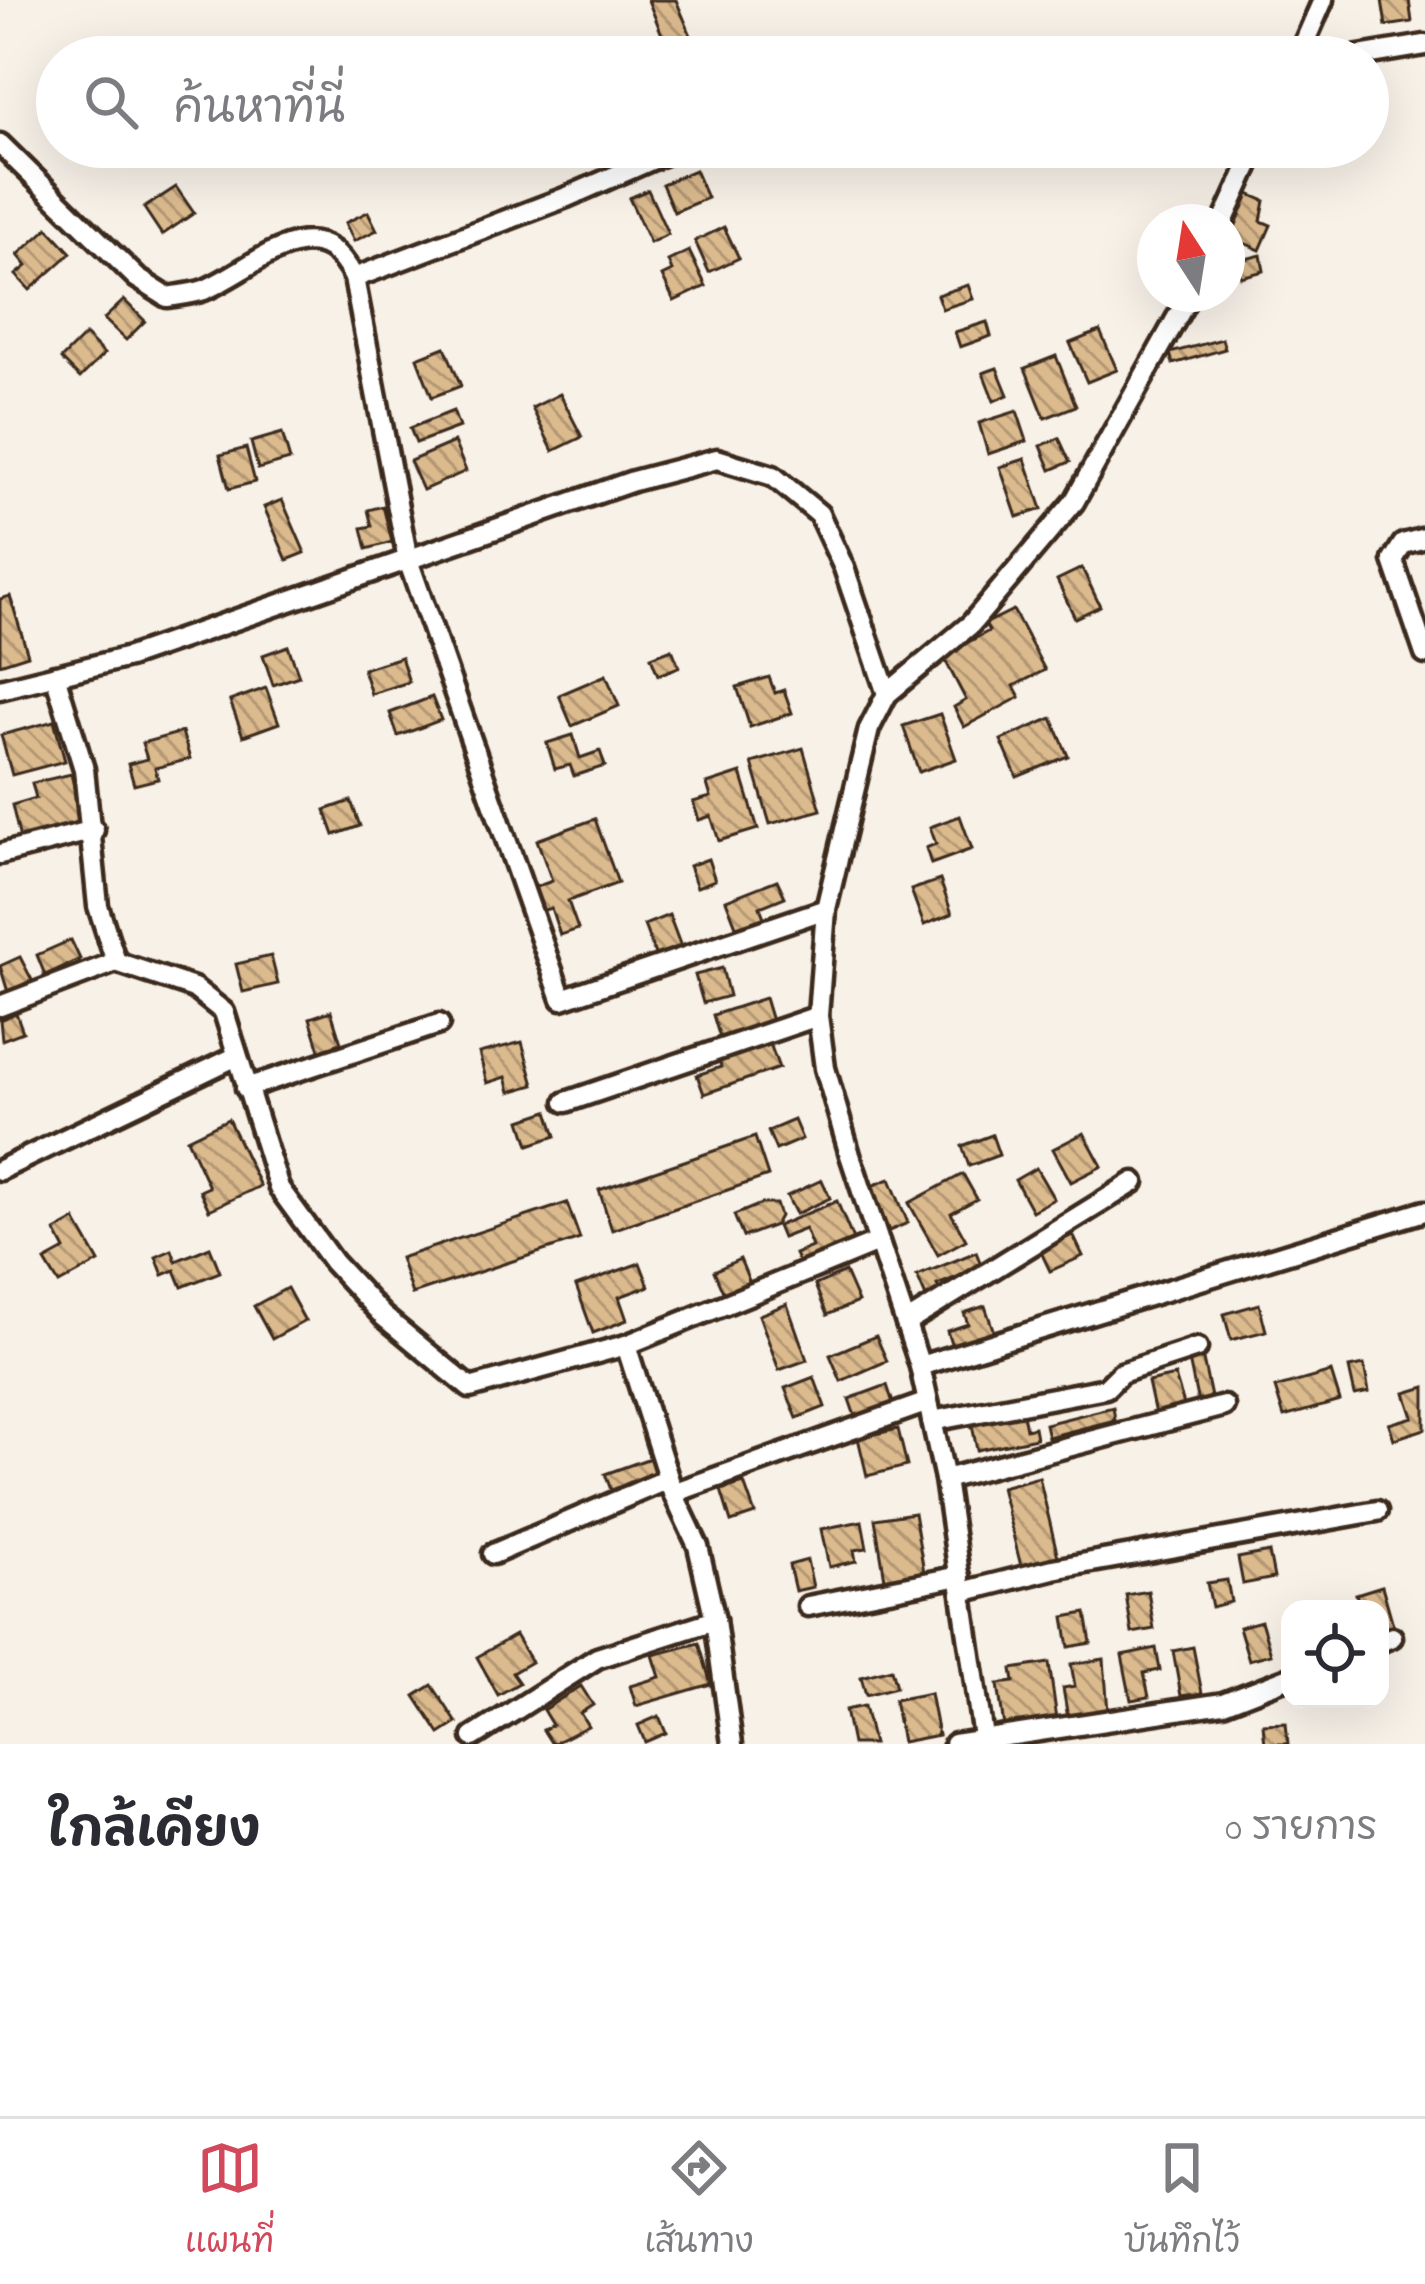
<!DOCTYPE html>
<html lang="th">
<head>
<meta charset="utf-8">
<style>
  body { margin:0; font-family:"Indie Flower","Playpen Sans Thai",sans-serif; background:#f7f7f7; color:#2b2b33 }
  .controls { position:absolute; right:36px; bottom:36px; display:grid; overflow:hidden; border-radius:24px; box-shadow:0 12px 48px #0002 }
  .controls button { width:108px; height:108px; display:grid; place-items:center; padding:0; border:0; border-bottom:3px solid #e1e1e2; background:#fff; color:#2b2b33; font:60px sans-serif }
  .compass { position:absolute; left:1137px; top:204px; width:108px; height:108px; border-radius:50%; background:#fff; box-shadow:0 12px 48px #0002; rotate:348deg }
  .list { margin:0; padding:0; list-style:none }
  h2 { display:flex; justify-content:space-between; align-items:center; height:156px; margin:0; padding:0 48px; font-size:51px }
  h2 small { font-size:39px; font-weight:400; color:#7c7c81 }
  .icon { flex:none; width:66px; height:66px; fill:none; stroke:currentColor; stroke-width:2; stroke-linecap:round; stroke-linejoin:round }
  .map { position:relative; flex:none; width:1425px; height:1744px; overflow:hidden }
  .search { position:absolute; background:#fff; box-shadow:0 12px 48px #0002; left:36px; right:36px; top:36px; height:132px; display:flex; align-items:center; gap:30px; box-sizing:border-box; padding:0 42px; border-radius:66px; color:#7c7c81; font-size:45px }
  .sheet { height:372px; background:#fff }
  nav { display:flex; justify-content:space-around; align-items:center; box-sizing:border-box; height:168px; border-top:3px solid #e1e1e2; background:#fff; font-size:33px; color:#7c7c81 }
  nav a { display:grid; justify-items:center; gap:6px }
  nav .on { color:#d1495b }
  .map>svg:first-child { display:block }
  .building { fill:url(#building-back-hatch); stroke:#3b2a1e; stroke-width:3 }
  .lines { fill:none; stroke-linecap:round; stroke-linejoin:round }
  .minor-casing { stroke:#3b2a1e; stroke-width:27 }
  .minor { stroke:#fff; stroke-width:18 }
</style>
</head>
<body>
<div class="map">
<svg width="1425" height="1744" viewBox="0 0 1425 1744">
  <defs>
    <pattern id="building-back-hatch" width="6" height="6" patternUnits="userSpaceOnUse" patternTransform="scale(3)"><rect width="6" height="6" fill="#dbba8e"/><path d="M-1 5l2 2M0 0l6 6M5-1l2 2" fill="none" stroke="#b39773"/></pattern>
  </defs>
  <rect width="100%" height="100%" fill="#f8f1e8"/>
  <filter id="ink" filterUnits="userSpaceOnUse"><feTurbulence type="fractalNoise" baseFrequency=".00833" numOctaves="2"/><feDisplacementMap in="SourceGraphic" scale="24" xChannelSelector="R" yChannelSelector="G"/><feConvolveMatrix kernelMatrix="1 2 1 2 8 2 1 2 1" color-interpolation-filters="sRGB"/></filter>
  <g filter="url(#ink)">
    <g class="building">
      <polygon points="648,0 676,0 700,57 671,57"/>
      <polygon points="1382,0 1409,0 1412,22 1386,26"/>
      <polygon points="695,170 707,198 674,212 662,184"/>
      <polygon points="176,187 194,213 162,235 144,208"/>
      <polygon points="648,190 668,234 650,243 629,198"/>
      <polygon points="1249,194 1265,201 1261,221 1271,225 1260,250 1231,237"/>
      <polygon points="368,212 377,230 354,241 345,223"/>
      <polygon points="724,227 739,258 709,272 695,241"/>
      <polygon points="48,228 71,253 30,290 16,275 27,266 18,255"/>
      <polygon points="689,251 706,286 674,301 662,276 672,271 668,261"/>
      <polygon points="1261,255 1264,271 1241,277 1237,261"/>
      <polygon points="968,285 973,299 942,309 937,295"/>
      <polygon points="124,300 145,321 126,340 104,319"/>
      <polygon points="987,322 991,336 960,347 955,332"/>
      <polygon points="1100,331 1117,370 1087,382 1070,343"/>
      <polygon points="85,335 104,354 80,378 61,359"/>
      <polygon points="1222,339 1225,349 1173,364 1170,353"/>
      <polygon points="445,347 461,386 432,397 417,358"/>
      <polygon points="1056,356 1076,406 1045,418 1025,368"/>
      <polygon points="997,368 1008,395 994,401 983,373"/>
      <polygon points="560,394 582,437 553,451 532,408"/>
      <polygon points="453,411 459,427 416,443 410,428"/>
      <polygon points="1017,411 1027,441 988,454 979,423"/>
      <polygon points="282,433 290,460 258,469 251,442"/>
      <polygon points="1059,438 1070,462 1051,470 1041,446"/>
      <polygon points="454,442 466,471 423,490 410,461"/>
      <polygon points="246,448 255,482 229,489 220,455"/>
      <polygon points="1025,459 1042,509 1017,517 1000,467"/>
      <polygon points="282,500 305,553 287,560 264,507"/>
      <polygon points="383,506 392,542 367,549 362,528 372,526 368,510"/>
      <polygon points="1082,568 1100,606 1075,618 1057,580"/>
      <polygon points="10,596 28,655 0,664 0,599"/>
      <polygon points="1013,610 1045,670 1014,686 1020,697 964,727 954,707 966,700 943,656 989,631 985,624"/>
      <polygon points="288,646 299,676 273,685 263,655"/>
      <polygon points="672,649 679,667 658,675 651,657"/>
      <polygon points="401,657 409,682 371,694 363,669"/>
      <polygon points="606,675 619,706 572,726 559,695"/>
      <polygon points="769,677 775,693 784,690 792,713 750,727 737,687"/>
      <polygon points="266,688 279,723 243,736 230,701"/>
      <polygon points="432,697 441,720 398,736 390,713"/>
      <polygon points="940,714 956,759 919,772 903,726"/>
      <polygon points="1052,718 1068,756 1017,777 1001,740"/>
      <polygon points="54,721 65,761 12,775 1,735"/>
      <polygon points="182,732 190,759 155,768 158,779 134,785 128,764 147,759 142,743"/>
      <polygon points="573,735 580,758 600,751 605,766 574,776 570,765 555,769 547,743"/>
      <polygon points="803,748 821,810 770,824 752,763"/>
      <polygon points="741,773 758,829 719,841 711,816 699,820 693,802 711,797 707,784"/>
      <polygon points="71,774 83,824 20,839 12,805 36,798 32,783"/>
      <polygon points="351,801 360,826 334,835 325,810"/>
      <polygon points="960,816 972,849 931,864 926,848 936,844 930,827"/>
      <polygon points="595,819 618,883 568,901 578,929 560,935 551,908 541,911 533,888 552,881 537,840"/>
      <polygon points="708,859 715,880 697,887 689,866"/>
      <polygon points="777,880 785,897 760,907 765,920 738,931 726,900"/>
      <polygon points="940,880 952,914 924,925 911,890"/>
      <polygon points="669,915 681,947 656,957 644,925"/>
      <polygon points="71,940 80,959 45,975 37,955"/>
      <polygon points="271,956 278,984 243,992 236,964"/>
      <polygon points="20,957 32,980 8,992 0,966"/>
      <polygon points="722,968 729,996 703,1003 695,975"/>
      <polygon points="765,998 772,1021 720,1038 713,1015"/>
      <polygon points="331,1011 341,1043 320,1050 310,1018"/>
      <polygon points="16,1013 23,1032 2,1040 0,1020"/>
      <polygon points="769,1041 779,1068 704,1094 697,1075 721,1067 719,1059"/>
      <polygon points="522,1042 534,1085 510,1092 506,1077 487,1083 479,1053"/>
      <polygon points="548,1111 556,1136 529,1145 521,1120"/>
      <polygon points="228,1119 260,1186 209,1210 200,1191 209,1187 187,1139"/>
      <polygon points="794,1120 802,1139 776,1150 768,1131"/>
      <polygon points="1084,1133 1102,1166 1071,1182 1053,1149"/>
      <polygon points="992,1135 999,1155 969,1166 962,1146"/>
      <polygon points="755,1137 768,1176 612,1230 599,1190"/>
      <polygon points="1036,1168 1054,1199 1032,1211 1015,1180"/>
      <polygon points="963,1174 977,1199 951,1213 966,1240 938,1255 909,1203"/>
      <polygon points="890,1179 908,1223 889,1231 871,1186"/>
      <polygon points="822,1180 830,1198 796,1214 787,1196"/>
      <polygon points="837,1201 853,1240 799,1263 795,1254 812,1247 805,1229 782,1238 777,1226"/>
      <polygon points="567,1203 580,1239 412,1294 400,1258"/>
      <polygon points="761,1204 776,1204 780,1216 775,1225 743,1237 734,1215"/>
      <polygon points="75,1220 99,1262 59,1284 45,1261 65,1250 55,1231"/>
      <polygon points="1073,1235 1083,1256 1050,1271 1040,1250"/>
      <polygon points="210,1247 220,1272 182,1287 175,1270 163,1275 156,1257 172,1250 176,1261"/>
      <polygon points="976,1252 982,1267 937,1285 940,1292 926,1297 917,1276"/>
      <polygon points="740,1259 750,1283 724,1294 714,1271"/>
      <polygon points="640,1263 649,1286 619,1297 627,1320 593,1333 576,1286"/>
      <polygon points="845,1272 858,1302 827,1315 815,1285"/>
      <polygon points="287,1288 305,1321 272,1339 254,1306"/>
      <polygon points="787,1304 807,1360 779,1370 759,1315"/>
      <polygon points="1259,1304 1266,1331 1231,1340 1224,1314"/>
      <polygon points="985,1306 995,1335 953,1349 947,1331 968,1324 964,1313"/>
      <polygon points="876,1336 887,1361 841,1381 830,1355"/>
      <polygon points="1202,1355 1212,1402 1198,1403 1189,1360"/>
      <polygon points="1364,1365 1369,1392 1355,1395 1349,1368"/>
      <polygon points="1331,1372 1340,1401 1284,1417 1275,1388"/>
      <polygon points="1175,1376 1185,1408 1155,1414 1148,1382"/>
      <polygon points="814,1377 825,1407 797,1418 785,1388"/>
      <polygon points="887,1385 894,1406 856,1419 849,1399"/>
      <polygon points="1425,1387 1425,1429 1394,1439 1389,1424 1413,1417 1405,1393"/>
      <polygon points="1113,1407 1115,1420 1048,1437 1045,1424"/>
      <polygon points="1023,1414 1026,1429 1034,1427 1036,1438 977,1450 972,1425"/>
      <polygon points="898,1429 907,1466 867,1476 858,1438"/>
      <polygon points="653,1457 661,1478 613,1495 605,1474"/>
      <polygon points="1039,1477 1059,1561 1022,1570 1001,1487"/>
      <polygon points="744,1483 755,1514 731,1522 721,1490"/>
      <polygon points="914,1513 924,1572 885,1579 875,1519"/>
      <polygon points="862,1521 867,1548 854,1550 856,1561 829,1567 821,1529"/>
      <polygon points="1269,1552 1274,1578 1243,1584 1238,1558"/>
      <polygon points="807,1560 813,1587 795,1591 789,1565"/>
      <polygon points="1227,1580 1231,1602 1212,1607 1207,1583"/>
      <polygon points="1382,1586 1394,1628 1380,1632 1380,1609 1361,1609 1356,1594"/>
      <polygon points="1148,1591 1154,1629 1132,1633 1126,1595"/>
      <polygon points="1086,1613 1091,1643 1069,1647 1064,1617"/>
      <polygon points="1261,1621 1271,1654 1249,1660 1239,1627"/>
      <polygon points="515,1635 531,1662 512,1673 519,1683 498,1695 477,1657"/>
      <polygon points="699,1643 711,1684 636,1706 630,1686 660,1677 653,1655"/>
      <polygon points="1193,1647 1202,1693 1181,1696 1173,1651"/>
      <polygon points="1156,1648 1160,1670 1144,1673 1149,1697 1131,1700 1122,1655"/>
      <polygon points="1104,1659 1108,1712 1068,1718 1063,1688 1075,1686 1071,1664"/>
      <polygon points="1049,1663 1057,1719 1004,1727 998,1684 1014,1682 1012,1669"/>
      <polygon points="891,1669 896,1687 866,1695 861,1677"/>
      <polygon points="432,1685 457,1723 440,1734 415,1696"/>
      <polygon points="581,1686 593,1705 580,1713 588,1726 552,1744 543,1730 552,1725 543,1710"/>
      <polygon points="930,1693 938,1735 902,1742 894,1700"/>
      <polygon points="864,1706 873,1744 852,1744 845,1710"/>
      <polygon points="659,1716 666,1733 645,1742 638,1725"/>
      <polygon points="1286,1723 1288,1744 1265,1744 1263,1724"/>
    </g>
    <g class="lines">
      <defs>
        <g id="minor">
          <polyline points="1298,57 1323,0"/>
          <polyline points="1353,57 1425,45"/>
          <path d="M0 144 137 278 167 297C179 295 193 294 204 290 255 269 316 201 354 278L408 560 562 999 826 909"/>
          <polyline points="1223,222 1257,147"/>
          <polyline points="354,278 567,197 681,147"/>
          <polyline points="1425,538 1403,544 1393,560 1425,654"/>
          <polyline points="55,675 84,769 98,906 116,962 194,988 224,1012 279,1188 333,1262 383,1316 470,1388 626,1345 878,1242"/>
          <polyline points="0,689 129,657 633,481 717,459 773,476 819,514 844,568 887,694 869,729 826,909 818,1016 825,1068 850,1155 920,1366 945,1479 984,1744"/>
          <polyline points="887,694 971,624 1074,502 1190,294"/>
          <polyline points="0,854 94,830"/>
          <polyline points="0,1006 116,962"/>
          <polyline points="246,1088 439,1024"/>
          <polyline points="566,1102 818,1016"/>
          <polyline points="0,1170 235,1057"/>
          <polyline points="906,1323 1134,1182"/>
          <polyline points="626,1345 673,1493 698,1546 715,1620 732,1744"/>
          <polyline points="920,1366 1425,1211"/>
          <polyline points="932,1421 1106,1388 1121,1373 1197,1348"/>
          <polyline points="945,1479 1224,1406"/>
          <polyline points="673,1493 928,1402"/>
          <polyline points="493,1554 668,1479"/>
          <polyline points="962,1592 1053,1569 1377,1511"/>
          <polyline points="808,1606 960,1576"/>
          <polyline points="1380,1642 1392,1637"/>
          <polyline points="473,1737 597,1658 715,1620"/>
          <polyline points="954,1744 1223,1703 1290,1677"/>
        </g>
      </defs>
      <use href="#minor" class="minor-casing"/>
      <use href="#minor" class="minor"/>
    </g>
  </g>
</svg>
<div class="controls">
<button><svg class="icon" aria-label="locate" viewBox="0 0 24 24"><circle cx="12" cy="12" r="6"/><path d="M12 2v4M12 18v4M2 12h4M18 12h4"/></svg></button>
</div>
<svg class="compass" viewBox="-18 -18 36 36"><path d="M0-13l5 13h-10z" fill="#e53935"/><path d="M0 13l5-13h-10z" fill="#7c7c81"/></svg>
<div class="search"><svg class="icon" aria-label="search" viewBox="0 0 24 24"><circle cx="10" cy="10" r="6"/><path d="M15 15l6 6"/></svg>ค้นหาที่นี่</div>
</div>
<section class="sheet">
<h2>ใกล้เคียง<small>0 รายการ</small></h2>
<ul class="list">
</ul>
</section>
<nav>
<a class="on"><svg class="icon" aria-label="map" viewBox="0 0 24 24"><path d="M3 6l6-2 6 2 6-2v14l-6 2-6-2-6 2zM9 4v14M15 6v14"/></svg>แผนที่</a>
<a><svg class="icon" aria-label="directions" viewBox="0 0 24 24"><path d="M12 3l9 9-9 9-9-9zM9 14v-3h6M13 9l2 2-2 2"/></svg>เส้นทาง</a>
<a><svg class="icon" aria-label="saved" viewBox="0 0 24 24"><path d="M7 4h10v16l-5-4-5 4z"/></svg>บันทึกไว้</a>
</nav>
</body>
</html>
